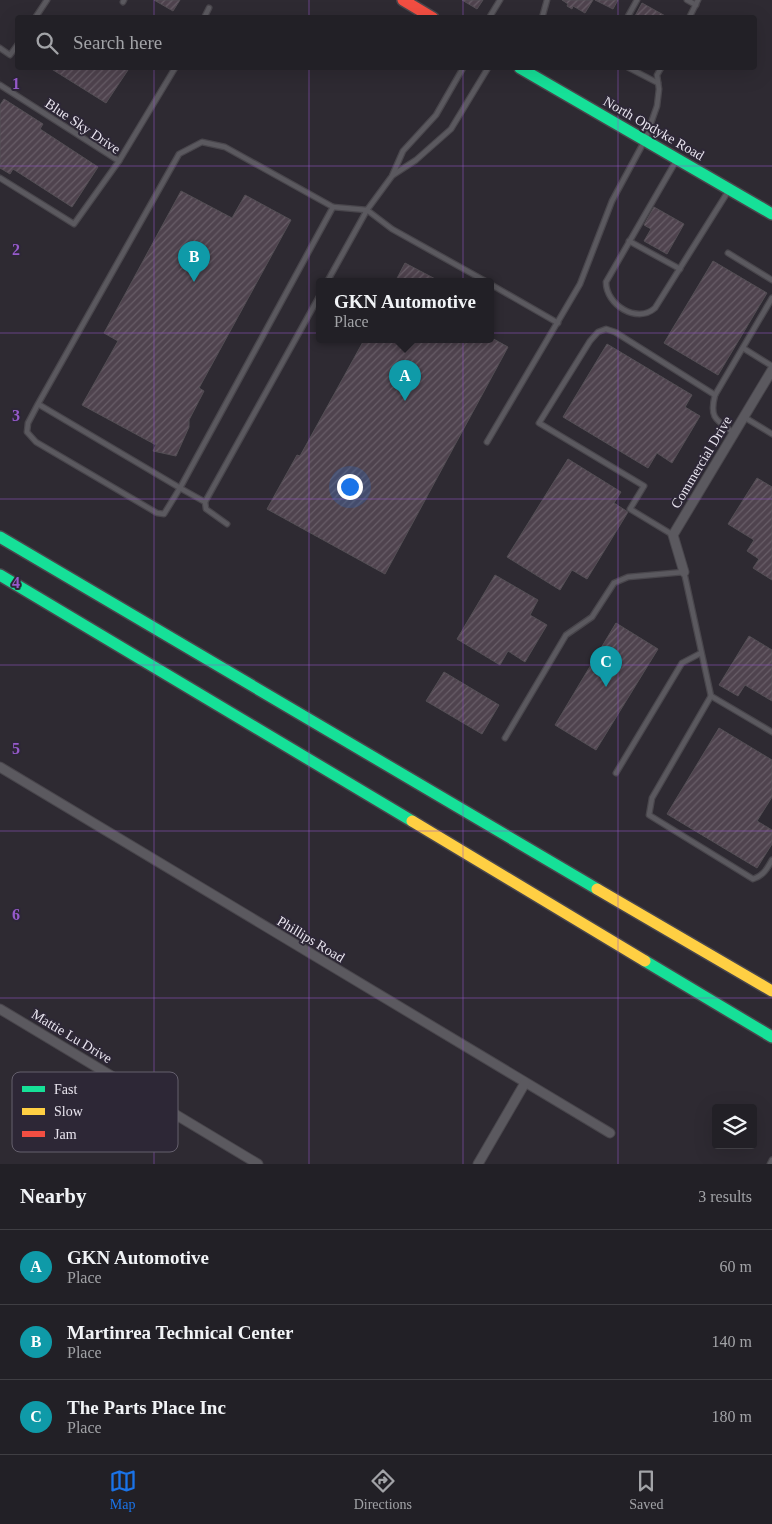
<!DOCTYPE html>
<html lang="en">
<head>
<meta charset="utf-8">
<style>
  body { margin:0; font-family:"Times New Roman",serif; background:#2a282e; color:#f1f3f6 }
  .controls { position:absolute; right:15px; bottom:15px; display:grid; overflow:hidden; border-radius:5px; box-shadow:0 5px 20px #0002 }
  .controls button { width:45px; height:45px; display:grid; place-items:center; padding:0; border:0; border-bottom:1px solid #3f3e43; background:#222026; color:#f1f3f6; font:25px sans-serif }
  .you { position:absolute; left:349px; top:486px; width:18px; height:18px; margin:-12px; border:4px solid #fff; border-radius:50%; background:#1a73e8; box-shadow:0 0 0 8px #1a73e833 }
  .badge { display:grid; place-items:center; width:32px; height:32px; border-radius:50%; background:#1a73e8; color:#fff; font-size:16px; font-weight:700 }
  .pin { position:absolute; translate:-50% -41px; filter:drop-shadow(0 1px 2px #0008) }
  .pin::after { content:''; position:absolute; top:26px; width:18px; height:15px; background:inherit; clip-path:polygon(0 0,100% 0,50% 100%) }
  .popup { position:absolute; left:316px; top:278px; width:178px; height:65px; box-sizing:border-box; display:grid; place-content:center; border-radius:5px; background:#222026; filter:drop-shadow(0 1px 4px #0005); font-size:16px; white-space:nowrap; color:#a2a3a7 }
  .popup b { font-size:19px; color:#f1f3f6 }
  .popup::after { content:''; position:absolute; left:50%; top:100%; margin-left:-10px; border:10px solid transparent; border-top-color:#222026 }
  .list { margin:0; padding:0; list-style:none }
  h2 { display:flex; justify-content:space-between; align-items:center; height:65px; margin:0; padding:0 20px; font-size:21px }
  h2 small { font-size:16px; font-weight:400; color:#a2a3a7 }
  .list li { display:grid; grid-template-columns:32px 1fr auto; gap:15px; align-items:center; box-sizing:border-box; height:75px; padding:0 20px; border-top:1px solid #3f3e43 }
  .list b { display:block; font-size:19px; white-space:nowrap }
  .list p { margin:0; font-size:16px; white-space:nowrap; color:#a2a3a7 }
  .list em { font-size:16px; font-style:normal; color:#a2a3a7 }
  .icon { flex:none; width:28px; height:28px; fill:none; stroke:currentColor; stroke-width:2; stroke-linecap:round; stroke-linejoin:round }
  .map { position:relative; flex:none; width:772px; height:1164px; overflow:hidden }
  .search { position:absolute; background:#222026; box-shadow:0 5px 20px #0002; left:15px; right:15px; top:15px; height:55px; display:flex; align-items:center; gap:12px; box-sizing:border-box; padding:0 18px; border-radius:5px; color:#a2a3a7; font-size:19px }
  .sheet { height:290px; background:#222026 }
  nav { display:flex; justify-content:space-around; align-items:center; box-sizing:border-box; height:70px; border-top:1px solid #3f3e43; background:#222026; font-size:14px; color:#a2a3a7 }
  nav a { display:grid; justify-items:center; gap:2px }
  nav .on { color:#1a73e8 }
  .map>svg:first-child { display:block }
  .building { fill:url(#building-hatch); stroke:#534e54 }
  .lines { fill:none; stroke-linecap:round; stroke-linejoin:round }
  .lane-casing { stroke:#49464c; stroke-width:7 }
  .street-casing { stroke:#49464c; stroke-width:11 }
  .fast-casing { stroke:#49464c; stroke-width:14 }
  .slow-casing { stroke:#49464c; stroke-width:14 }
  .jam-casing { stroke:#49464c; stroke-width:14 }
  .lane { stroke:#5b595f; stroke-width:4.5 }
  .street { stroke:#5b595f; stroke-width:9 }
  .fast { stroke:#16e098; stroke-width:11 }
  .slow { stroke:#ffcf43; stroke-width:11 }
  .jam { stroke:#f24e42; stroke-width:11 }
  .grid { fill:none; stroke:#965acb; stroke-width:1; stroke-opacity:0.55 }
  .labels { text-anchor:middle; stroke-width:4; stroke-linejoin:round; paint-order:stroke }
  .street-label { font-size:14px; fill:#e8e4ee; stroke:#2d2736 }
  .key { fill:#2d2736; stroke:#65606d; stroke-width:1 }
  .key-label { font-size:14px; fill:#e8e4ee }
  .grid-label { font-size:16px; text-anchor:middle; font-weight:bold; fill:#965acb; stroke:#2d2736; stroke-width:4; stroke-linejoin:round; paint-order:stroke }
</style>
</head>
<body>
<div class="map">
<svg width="772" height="1164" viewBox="0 0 772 1164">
  <defs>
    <pattern id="building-hatch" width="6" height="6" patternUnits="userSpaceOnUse" patternTransform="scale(1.25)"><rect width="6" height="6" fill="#4f434e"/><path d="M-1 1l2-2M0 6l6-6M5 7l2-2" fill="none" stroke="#685e68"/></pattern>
  </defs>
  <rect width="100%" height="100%" fill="#2e2a32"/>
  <g class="building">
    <polygon points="154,0 180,0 173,11"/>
    <polygon points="462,0 483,0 477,9"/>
    <polygon points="562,0 593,0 585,13 573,6 572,9 567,6 568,4"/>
    <polygon points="595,0 618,0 613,9"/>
    <polygon points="642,3 669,18 634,18"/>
    <polygon points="50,68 124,68 128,70 106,103"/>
    <polygon points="4,99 43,124 40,129 98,167 72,207 13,169 10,174 0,168 0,105"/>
    <polygon points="181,191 232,218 245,195 291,220 199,388 204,391 189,420 189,427 176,456 153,451 156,445 82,405 118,341 104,333"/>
    <polygon points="654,207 684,224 667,254 644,241 651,229 644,225"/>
    <polygon points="713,261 767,293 718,375 664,343"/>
    <polygon points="405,263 441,282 395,282"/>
    <polygon points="490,337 508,347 385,574 267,509 297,455 300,456 364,340 490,340"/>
    <polygon points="607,344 692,395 685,407 700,416 672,463 657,453 648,468 563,417"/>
    <polygon points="568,459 621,492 614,503 628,512 587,579 572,570 560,590 507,557"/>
    <polygon points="757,478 772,487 772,580 753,568 759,559 747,551 754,540 728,524"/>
    <polygon points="495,575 538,600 530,615 547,625 525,662 508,651 500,665 457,639"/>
    <polygon points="616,623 658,649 596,750 555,725"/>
    <polygon points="749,636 772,650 772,701 745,685 738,696 719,685"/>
    <polygon points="444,672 499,705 482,734 426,701"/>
    <polygon points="719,728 772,760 772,797 757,821 772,830 772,844 757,868 667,814"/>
  </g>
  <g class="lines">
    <defs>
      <g id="lane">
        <polyline points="687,0 696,5"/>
        <polyline points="123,2 124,0"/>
        <polyline points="35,18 47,0"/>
        <polyline points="204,18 209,8"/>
        <polyline points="489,18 500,0"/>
        <polyline points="542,18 547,0"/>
        <polyline points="627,18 637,0"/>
        <polyline points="689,18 698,0"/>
        <polyline points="0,48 10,55 18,44"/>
        <polyline points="629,68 658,83"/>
        <polyline points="0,85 119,161 74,224 0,178"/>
        <polyline points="119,161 175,68"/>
        <path d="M676 161 606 282C606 305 637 324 655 308L729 190"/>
        <polyline points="393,175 416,160 451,129 488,68"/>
        <polyline points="629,241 680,269"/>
        <polyline points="728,253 772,280"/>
        <polyline points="327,282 367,210 392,176 403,151 436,115 463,68"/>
        <polyline points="490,284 558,323"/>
        <polyline points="743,348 772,366"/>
        <polyline points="38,404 28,423 27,432 36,442 157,513 164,514 180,488 38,404 179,154 202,142 225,147 333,207"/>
        <polyline points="744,417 772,434"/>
        <path d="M734 433C716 420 709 418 715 395L772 298"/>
        <polyline points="487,442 580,284 612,201 645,140 657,106 659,89 657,75 661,68"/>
        <polyline points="205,502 180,488 333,207 367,210 392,229 487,282"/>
        <polyline points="227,524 206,509 205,502 320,295"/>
        <polyline points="673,535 630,509 644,486 539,423 590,341 598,332 606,329 615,332 715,395"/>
        <polyline points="711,696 772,732"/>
        <path d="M505 738 566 635 592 617 614 583 628 577 684 572 711 696 652 798 649 815 753 879C763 876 767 869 772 860"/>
        <polyline points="616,773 682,663 701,653"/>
        <polyline points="770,1164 772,1160"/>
      </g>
      <g id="street">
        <polyline points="684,572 673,535 772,370"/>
        <polyline points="0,767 610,1133"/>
        <polyline points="0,1009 258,1164"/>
        <polyline points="478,1164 525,1083"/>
      </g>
      <g id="fast">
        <polyline points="520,68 772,214"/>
        <polyline points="0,537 597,889"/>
        <polyline points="0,575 412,821"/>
        <polyline points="645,961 772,1037"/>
      </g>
      <g id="slow">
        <polyline points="412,821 645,961"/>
        <polyline points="597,889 772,991"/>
      </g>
      <polyline id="jam" points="403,0 433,18"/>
    </defs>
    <use href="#lane" class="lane-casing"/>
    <use href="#street" class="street-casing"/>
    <use href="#fast" class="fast-casing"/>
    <use href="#slow" class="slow-casing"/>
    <use href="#jam" class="jam-casing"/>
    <use href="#lane" class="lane"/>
    <use href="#street" class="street"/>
    <use href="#fast" class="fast"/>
    <use href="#slow" class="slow"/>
    <use href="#jam" class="jam"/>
  </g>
  <path class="grid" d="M154 0V18M309 0V18M463 0V18M618 0V18M154 68V1164M309 68V1164M463 68V1164M618 68V1164M0 166H772M0 333H772M0 499H772M0 665H772M0 831H772M0 998H772"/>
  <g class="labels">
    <g class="street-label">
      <text transform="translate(83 126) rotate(34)" y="5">Blue Sky Drive</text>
      <text transform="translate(654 128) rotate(30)" y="5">North Opdyke Road</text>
      <text transform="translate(701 462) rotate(-59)" y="5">Commercial Drive</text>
      <text transform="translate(311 939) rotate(31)" y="5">Phillips Road</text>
      <text transform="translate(72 1036) rotate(31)" y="5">Mattie Lu Drive</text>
    </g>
  </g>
  <rect x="12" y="1072" width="166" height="80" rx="8" class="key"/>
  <rect x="22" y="1086" width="23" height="6" fill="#16e098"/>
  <rect x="22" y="1108" width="23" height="7" fill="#ffcf43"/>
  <rect x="22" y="1131" width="23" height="6" fill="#f24e42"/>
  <g class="key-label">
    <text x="54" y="1094">Fast</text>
    <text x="54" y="1116">Slow</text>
    <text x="54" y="1139">Jam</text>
  </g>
  <g class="grid-label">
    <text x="16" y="89">1</text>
    <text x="16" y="255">2</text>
    <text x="16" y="421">3</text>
    <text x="16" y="588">4</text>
    <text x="16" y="754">5</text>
    <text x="16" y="920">6</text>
  </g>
</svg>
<div class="controls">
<button><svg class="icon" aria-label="layers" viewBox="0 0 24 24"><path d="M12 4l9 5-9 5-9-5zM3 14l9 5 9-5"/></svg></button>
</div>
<div class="you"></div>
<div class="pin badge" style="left:405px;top:401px;background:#0f9aa8">A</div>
<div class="popup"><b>GKN Automotive</b>Place</div>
<div class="pin badge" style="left:194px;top:282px;background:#0f9aa8">B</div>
<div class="pin badge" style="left:606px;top:687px;background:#0f9aa8">C</div>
<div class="search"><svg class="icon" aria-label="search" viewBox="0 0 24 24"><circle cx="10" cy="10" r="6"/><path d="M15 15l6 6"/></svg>Search here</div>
</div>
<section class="sheet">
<h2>Nearby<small>3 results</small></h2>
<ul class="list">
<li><span class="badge" style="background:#0f9aa8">A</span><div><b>GKN Automotive</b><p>Place</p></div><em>60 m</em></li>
<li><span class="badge" style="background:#0f9aa8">B</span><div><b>Martinrea Technical Center</b><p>Place</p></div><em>140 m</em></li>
<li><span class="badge" style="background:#0f9aa8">C</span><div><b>The Parts Place Inc</b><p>Place</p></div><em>180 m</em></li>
</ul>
</section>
<nav>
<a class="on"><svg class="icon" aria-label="map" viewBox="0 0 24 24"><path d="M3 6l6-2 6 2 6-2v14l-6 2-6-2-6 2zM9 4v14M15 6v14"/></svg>Map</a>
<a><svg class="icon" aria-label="directions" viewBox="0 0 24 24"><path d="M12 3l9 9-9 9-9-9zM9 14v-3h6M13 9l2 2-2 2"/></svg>Directions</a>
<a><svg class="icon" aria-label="saved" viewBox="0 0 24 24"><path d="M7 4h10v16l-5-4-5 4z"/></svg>Saved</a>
</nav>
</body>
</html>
